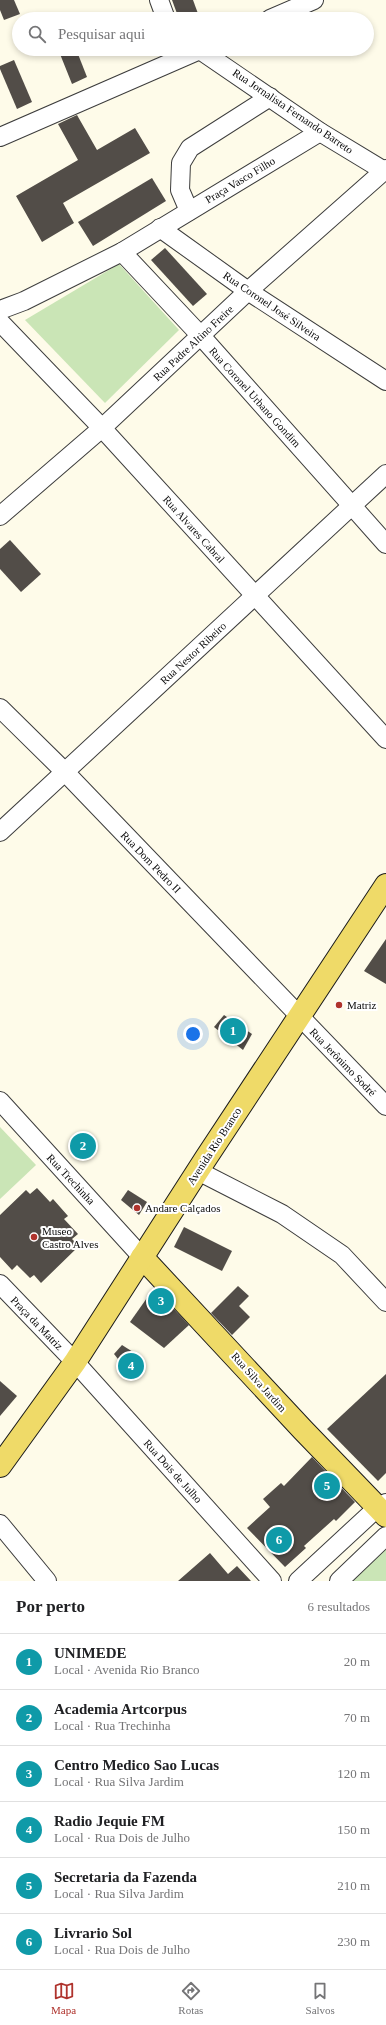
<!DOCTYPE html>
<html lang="pt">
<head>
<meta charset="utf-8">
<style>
  body { margin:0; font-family:Georgia,serif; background:#f2f2f2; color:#202124 }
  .you { position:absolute; left:193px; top:1034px; width:14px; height:14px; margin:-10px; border:3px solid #fff; border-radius:50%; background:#1a73e8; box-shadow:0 0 0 6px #1a73e833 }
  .badge { display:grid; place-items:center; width:26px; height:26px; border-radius:50%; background:#af332d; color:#fff; font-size:13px; font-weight:700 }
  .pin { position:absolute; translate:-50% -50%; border:2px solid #fff; box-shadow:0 1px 4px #0006 }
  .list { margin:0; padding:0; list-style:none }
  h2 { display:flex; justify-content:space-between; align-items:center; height:52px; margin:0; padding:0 16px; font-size:17px }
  h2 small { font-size:13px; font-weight:400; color:#757577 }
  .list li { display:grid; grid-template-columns:26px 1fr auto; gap:12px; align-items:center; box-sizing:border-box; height:56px; padding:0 16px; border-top:1px solid #e0e0e0 }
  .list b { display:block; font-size:15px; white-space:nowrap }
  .list p { margin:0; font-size:13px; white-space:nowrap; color:#757577 }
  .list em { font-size:13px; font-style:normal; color:#757577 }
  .icon { flex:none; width:22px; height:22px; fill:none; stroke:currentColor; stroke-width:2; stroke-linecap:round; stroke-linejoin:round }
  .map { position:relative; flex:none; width:386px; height:1581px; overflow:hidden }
  .search { position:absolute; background:#fff; box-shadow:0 2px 6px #0003; left:12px; right:12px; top:12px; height:44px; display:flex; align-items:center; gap:10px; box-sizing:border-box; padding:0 14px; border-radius:22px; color:#757577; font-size:15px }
  .sheet { height:388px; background:#fff }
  nav { display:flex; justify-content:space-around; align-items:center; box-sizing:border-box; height:56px; border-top:1px solid #e0e0e0; background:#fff; font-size:11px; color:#757577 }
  nav a { display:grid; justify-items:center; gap:2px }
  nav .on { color:#af332d }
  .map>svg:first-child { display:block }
  .green { fill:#cae5b6 }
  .building { fill:#524d48 }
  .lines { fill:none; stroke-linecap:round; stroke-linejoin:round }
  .minor-casing { stroke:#3d3d3d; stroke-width:20 }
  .major-casing { stroke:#1b1b1b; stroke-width:24 }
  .minor { stroke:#fff; stroke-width:18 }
  .major { stroke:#efda68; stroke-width:22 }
  .poi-dot { fill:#af332d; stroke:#fff; stroke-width:1.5 }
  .labels { text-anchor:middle; stroke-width:4; stroke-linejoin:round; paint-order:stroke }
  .street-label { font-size:11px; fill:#0a0a0a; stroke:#fff }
  .poi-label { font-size:11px; fill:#0a0a0a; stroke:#fff; text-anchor:start }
</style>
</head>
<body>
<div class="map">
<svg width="386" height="1581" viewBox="0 0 386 1581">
  <rect width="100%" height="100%" fill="#fefbe9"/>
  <g class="green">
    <polygon points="119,264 179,330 105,403 25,320"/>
    <polygon points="0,1127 36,1165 0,1199"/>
    <polygon points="386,1548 386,1581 350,1581"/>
  </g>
  <g class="building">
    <polygon points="0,0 14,0 20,14 4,20 0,10"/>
    <polygon points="172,0 193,0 200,19 179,19"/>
    <polygon points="72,49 76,49 87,77 72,84 60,54"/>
    <polygon points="14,60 32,102 17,109 0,69 0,66"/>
    <polygon points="77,115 97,150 135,128 150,153 63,203 74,223 42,242 16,196 78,160 58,124"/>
    <polygon points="152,178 166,201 93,246 78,222"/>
    <polygon points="165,248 207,294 193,306 151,260"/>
    <polygon points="10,540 41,574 21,592 0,569 0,549"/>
    <polygon points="386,939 386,984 364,971"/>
    <polygon points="224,1015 252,1034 243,1050 214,1027"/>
    <polygon points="37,1188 50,1202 53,1199 68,1216 64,1219 78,1234 72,1239 79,1246 41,1283 34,1275 30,1278 17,1265 12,1270 0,1257 0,1215 26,1190 30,1194"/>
    <polygon points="128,1190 147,1202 139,1215 121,1200"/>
    <polygon points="184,1227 232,1251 222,1271 174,1247"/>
    <polygon points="238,1286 249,1296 239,1306 250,1317 232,1335 211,1313"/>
    <polygon points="154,1288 189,1325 164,1348 130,1322"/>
    <polygon points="122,1345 144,1359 130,1374 114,1354"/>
    <polygon points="386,1374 386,1473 378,1481 327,1429"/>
    <polygon points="0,1381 17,1396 0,1416"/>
    <polygon points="312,1457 355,1502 336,1521 334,1519 304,1546 306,1548 285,1567 247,1528 270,1507 263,1499 281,1483 284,1486"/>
    <polygon points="210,1553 228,1574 237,1566 251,1581 178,1581"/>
  </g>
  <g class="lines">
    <defs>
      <g id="minor">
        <polyline points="159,0 166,19"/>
        <polyline points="270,19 314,0"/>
        <polyline points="200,50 320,132 386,172"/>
        <polyline points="0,137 202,49"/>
        <polyline points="189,211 180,190 181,163 190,148 270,97"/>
        <polyline points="160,228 248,291 386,381"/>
        <polyline points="122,252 201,336 386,544"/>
        <polyline points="0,310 24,301 122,252 320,132"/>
        <polyline points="0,322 102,428 386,739"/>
        <polyline points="0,516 102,428 248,291 386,169"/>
        <polyline points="0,708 64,771 386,1106"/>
        <polyline points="0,832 386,474"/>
        <polyline points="0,1101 142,1257"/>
        <polyline points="198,1171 282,1214 342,1255 386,1302"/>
        <polyline points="0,1284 75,1362 272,1581"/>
        <polyline points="0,1524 47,1581"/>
        <polyline points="298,1581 378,1507 386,1503"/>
        <polyline points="339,1581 386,1536"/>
      </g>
      <g id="major">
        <polyline points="142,1257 303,1430 386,1516"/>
        <polyline points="0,1466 75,1362 206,1158 386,885"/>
      </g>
    </defs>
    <use href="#minor" class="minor-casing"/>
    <use href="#major" class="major-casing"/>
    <use href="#minor" class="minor"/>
    <use href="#major" class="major"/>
  </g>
  <g class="poi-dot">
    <circle cx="339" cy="1005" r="4"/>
    <circle cx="137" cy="1208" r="4"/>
    <circle cx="34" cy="1237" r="4"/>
  </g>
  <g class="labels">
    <g class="street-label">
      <text transform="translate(293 111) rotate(34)" y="4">Rua Jornalista Fernando Barreto</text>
      <text transform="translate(240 180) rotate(-31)" y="4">Praça Vasco Filho</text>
      <text transform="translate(272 306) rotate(34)" y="4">Rua Coronel José Silveira</text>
      <text transform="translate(193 343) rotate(-43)" y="4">Rua Padre Altino Freire</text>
      <text transform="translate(255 397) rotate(48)" y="4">Rua Coronel Urbano Gondim</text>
      <text transform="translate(194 529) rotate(48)" y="4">Rua Alvares Cabral</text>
      <text transform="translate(193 653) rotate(-43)" y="4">Rua Nestor Ribeiro</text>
      <text transform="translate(151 862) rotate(46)" y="4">Rua Dom Pedro II</text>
      <text transform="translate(343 1062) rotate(46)" y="4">Rua Jerônimo Sodré</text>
      <text transform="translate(214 1146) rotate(-57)" y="4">Avenida Rio Branco</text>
      <text transform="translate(71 1179) rotate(47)" y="4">Rua Trechinha</text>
      <text transform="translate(37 1323) rotate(46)" y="4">Praça da Matriz</text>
      <text transform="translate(259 1382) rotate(48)" y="4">Rua Silva Jardim</text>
      <text transform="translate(173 1471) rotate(48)" y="4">Rua Dois de Julho</text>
    </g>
    <g class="poi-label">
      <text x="347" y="1009">Matriz</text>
      <text x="145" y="1212">Andare Calçados</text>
      <text x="42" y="1235">Museo<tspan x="42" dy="13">Castro Alves</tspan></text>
    </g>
  </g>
</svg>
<div class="you"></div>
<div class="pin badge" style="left:233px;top:1031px;background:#0f9aa8">1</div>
<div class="pin badge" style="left:83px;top:1146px;background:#0f9aa8">2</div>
<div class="pin badge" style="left:161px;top:1301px;background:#0f9aa8">3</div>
<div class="pin badge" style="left:131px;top:1366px;background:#0f9aa8">4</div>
<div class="pin badge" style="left:327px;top:1486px;background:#0f9aa8">5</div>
<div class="pin badge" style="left:279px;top:1540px;background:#0f9aa8">6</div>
<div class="search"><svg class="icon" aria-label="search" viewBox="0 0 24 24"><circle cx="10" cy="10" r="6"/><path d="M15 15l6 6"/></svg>Pesquisar aqui</div>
</div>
<section class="sheet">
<h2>Por perto<small>6 resultados</small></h2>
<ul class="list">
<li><span class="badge" style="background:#0f9aa8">1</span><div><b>UNIMEDE</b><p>Local · Avenida Rio Branco</p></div><em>20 m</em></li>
<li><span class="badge" style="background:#0f9aa8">2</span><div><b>Academia Artcorpus</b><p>Local · Rua Trechinha</p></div><em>70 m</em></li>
<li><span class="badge" style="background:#0f9aa8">3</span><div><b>Centro Medico Sao Lucas</b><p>Local · Rua Silva Jardim</p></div><em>120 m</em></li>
<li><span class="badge" style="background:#0f9aa8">4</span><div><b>Radio Jequie FM</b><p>Local · Rua Dois de Julho</p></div><em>150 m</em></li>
<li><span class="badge" style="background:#0f9aa8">5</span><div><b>Secretaria da Fazenda</b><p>Local · Rua Silva Jardim</p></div><em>210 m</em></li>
<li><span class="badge" style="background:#0f9aa8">6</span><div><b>Livrario Sol</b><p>Local · Rua Dois de Julho</p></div><em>230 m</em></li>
</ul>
</section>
<nav>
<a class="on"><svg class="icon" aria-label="map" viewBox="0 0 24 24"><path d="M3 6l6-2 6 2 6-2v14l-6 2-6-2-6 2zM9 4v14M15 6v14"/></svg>Mapa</a>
<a><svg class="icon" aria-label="directions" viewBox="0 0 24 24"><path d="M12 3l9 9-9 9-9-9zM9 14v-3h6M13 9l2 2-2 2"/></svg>Rotas</a>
<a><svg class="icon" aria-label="saved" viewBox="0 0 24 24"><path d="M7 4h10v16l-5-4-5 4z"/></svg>Salvos</a>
</nav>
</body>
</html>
